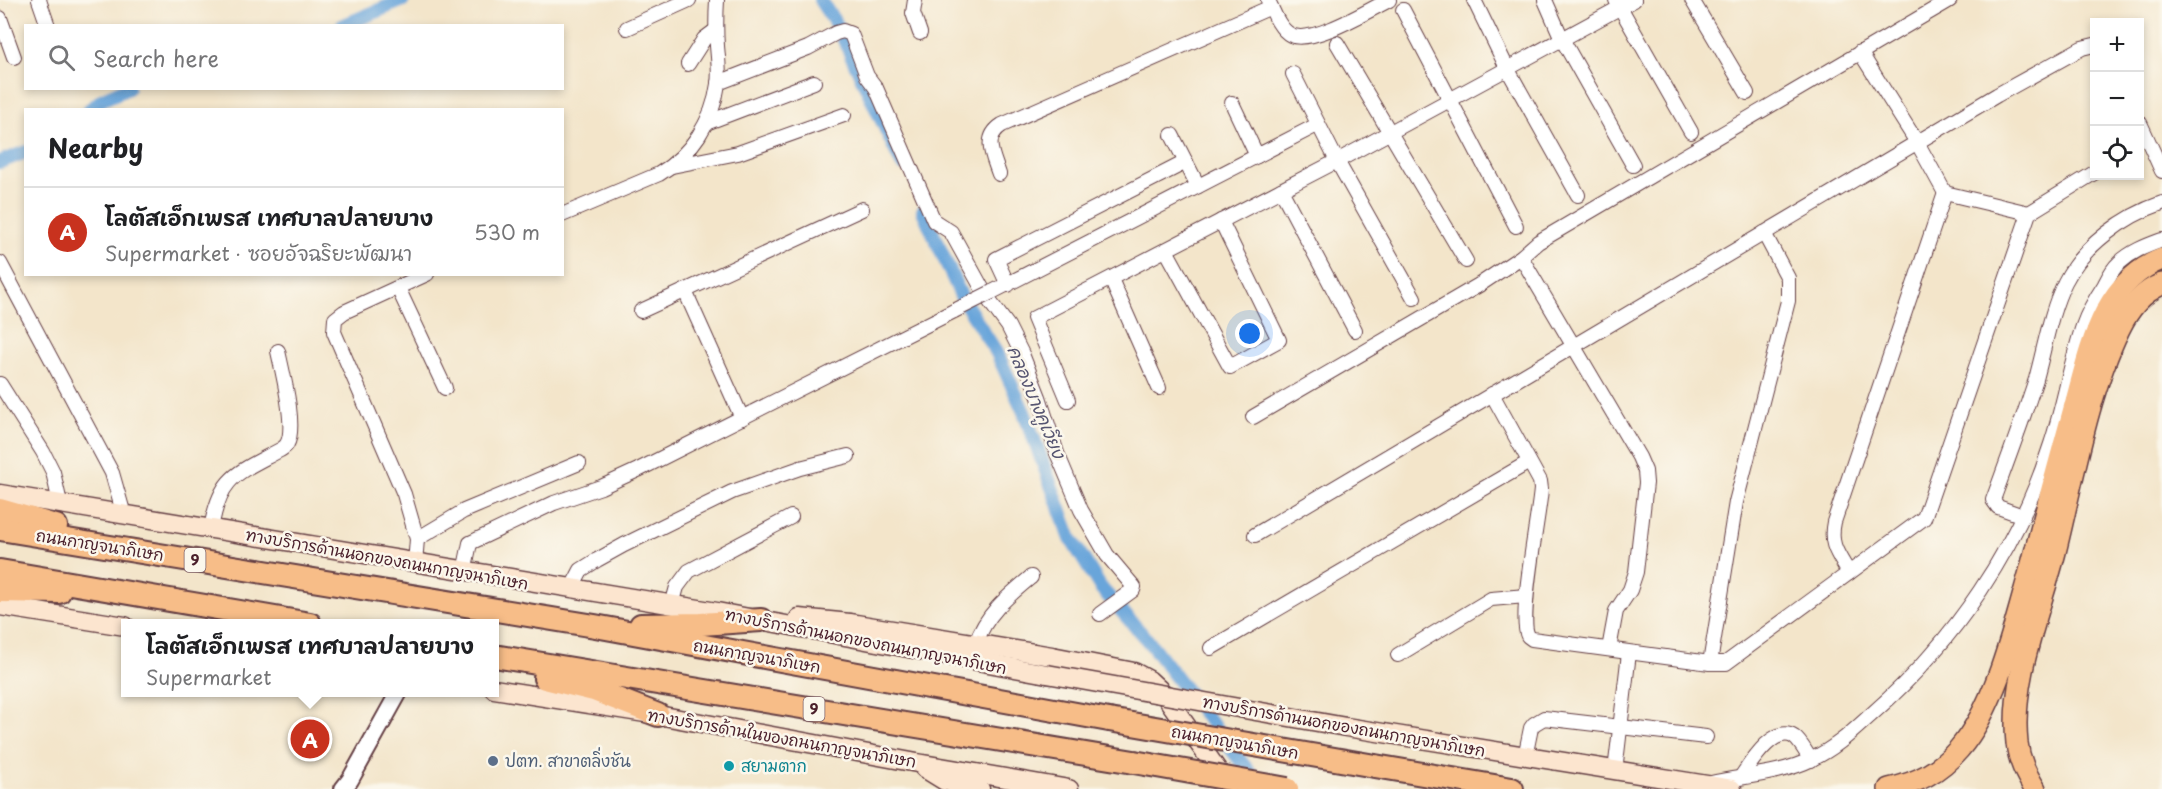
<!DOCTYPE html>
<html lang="en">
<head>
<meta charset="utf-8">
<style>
  body { margin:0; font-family:"Playpen Sans","Playpen Sans Thai",sans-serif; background:#f6f6f6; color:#202124 }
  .controls { position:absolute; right:18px; top:18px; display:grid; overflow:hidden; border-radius:0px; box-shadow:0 3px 9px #0003 }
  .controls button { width:54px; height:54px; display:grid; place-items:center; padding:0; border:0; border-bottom:2px solid #e0e0e0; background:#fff; color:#202124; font:30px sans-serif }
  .you { position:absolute; left:1250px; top:334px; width:21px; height:21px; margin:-15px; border:4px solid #fff; border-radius:50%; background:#1a73e8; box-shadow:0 0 0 9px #1a73e833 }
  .badge { display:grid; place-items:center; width:39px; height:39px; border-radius:50%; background:#c8321e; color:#fff; font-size:20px; font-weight:700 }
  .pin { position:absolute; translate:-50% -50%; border:3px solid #fff; box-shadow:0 2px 6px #0006 }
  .popup { position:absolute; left:121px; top:619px; width:378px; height:78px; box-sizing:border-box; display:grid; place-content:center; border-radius:0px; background:#fff; filter:drop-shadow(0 2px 4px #0005); font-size:20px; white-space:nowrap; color:#757577 }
  .popup b { font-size:22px; color:#202124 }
  .popup::after { content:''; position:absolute; left:50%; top:100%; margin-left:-12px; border:12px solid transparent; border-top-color:#fff }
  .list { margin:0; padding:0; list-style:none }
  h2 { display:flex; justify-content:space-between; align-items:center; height:78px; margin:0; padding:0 24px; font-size:26px }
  h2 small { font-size:20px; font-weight:400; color:#757577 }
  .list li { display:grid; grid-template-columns:39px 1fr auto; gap:18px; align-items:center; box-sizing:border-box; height:90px; padding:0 24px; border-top:2px solid #e0e0e0 }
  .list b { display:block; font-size:22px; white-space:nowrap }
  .list p { margin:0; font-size:20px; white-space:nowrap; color:#757577 }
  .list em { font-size:20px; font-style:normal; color:#757577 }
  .icon { flex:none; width:33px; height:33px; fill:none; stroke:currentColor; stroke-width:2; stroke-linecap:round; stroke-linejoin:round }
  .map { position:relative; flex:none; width:2162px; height:789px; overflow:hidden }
  .search { position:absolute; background:#fff; box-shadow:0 3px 9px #0003; left:24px; top:24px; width:540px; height:66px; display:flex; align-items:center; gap:15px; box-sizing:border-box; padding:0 21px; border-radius:0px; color:#757577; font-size:22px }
  .panel { position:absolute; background:#fff; box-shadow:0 3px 9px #0003; left:24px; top:108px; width:540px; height:168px; border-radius:0px }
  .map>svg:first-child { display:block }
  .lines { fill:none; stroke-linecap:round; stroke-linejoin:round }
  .canal { stroke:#69a5da; stroke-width:14 }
  .minor-casing { stroke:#633d43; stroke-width:16 }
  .tertiary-casing { stroke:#633d43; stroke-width:20 }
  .secondary-casing { stroke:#633d43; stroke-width:21 }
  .primary-casing { stroke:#633d43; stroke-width:24 }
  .trunk-casing { stroke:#633d43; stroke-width:26 }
  .minor { stroke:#fff; stroke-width:14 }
  .tertiary { stroke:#fff; stroke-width:16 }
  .secondary { stroke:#fce5cf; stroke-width:18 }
  .primary { stroke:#f7bd88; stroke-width:21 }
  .trunk { stroke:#f7bd88; stroke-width:22 }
  .minor-bridge-casing { stroke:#633d43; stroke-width:16; stroke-linecap:butt }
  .secondary-bridge-casing { stroke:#633d43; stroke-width:21; stroke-linecap:butt }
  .trunk-bridge-casing { stroke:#633d43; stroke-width:26; stroke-linecap:butt }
  .minor-bridge { stroke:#fff; stroke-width:14 }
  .secondary-bridge { stroke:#fce5cf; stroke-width:18 }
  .trunk-bridge { stroke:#f7bd88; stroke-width:22 }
  .service-dot { fill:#5c6f8a; stroke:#fbf7ec; stroke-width:2 }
  .culture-dot { fill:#0f9aa8; stroke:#fbf7ec; stroke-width:2 }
  .labels { text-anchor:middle; stroke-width:5; stroke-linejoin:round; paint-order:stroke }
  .shield { fill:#fbf7ec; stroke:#7f6065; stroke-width:1.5 }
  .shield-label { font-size:15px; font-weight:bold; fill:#4a1f2b }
  .street-label { font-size:16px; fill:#4a1f2b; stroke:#fbf7ec }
  .service-label { font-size:16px; fill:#4e5e75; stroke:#fbf7ec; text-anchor:start }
  .culture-label { font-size:16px; fill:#0d838f; stroke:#fbf7ec; text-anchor:start }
  .water-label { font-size:18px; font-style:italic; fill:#565571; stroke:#fbf7ec }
</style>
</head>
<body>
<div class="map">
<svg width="2162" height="789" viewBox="0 0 2162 789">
  <rect width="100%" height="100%" fill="#fbf7ec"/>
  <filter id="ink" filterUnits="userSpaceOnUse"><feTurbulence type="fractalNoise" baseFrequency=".0167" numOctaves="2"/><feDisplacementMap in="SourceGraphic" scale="12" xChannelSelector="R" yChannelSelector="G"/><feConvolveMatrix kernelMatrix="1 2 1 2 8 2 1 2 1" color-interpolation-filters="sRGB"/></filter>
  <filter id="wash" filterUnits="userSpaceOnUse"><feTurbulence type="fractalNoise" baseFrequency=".008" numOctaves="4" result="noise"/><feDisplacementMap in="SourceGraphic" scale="24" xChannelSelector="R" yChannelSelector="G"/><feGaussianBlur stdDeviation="1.35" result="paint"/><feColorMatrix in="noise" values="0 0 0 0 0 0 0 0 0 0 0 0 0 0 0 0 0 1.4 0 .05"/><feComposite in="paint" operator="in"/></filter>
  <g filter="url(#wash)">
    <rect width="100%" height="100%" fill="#f3e5ca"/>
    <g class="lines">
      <g class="canal">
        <polyline points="820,0 838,27 902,164"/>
        <polyline points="342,26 403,0"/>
        <polyline points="89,110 103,99 128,88"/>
        <polyline points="0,162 26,152"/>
        <polyline points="923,211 962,298 997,353 1024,412 1071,539 1101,588 1149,642 1259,785"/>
      </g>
    </g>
  </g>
  <g filter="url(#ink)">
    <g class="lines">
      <defs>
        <g id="minor">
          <polyline points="39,0 48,26"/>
          <polyline points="915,0 913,13 920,33"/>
          <path d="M1268 0C1273 11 1279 29 1291 35 1312 45 1369 10 1389 0"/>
          <polyline points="1474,0 1507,68 1578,195"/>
          <polyline points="1545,0 1562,39 1633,165"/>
          <polyline points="1616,0 1691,132"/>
          <polyline points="1692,0 1747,93"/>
          <polyline points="1403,10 1516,226"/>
          <polyline points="0,18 14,57"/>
          <polyline points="627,28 689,0"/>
          <polyline points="1337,43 1466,261"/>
          <polyline points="1860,52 1918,144 1945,193 2029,213"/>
          <polyline points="688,64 704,39 716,30"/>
          <polyline points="1293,74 1337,161 1634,0"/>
          <polyline points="718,83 808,48 836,33 843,31 851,34 867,76 876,88 934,221 951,232 988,299 1008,326 1022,354 1039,397 1057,453 1081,510 1107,555 1134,587 1133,590 1100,614"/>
          <polyline points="1232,103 1257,156"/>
          <polyline points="706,123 814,82"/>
          <polyline points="2140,123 2162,171"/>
          <polyline points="1172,135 1198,186"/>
          <polyline points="672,166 738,153 844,115"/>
          <path d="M999 174C993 156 982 138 1002 125L1271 7"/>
          <polyline points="1281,190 1355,330"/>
          <path d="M562 215 659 174C691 155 713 121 718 84 720 72 718 58 717 46 716 31 716 16 717 0"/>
          <polyline points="1166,250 1230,367 1279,340 1221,221"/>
          <polyline points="1521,257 1639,457 1645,471 1646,483 1636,572 1630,590 1616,611 1609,649"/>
          <polyline points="0,263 112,473 124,515"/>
          <polyline points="1111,279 1159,388"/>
          <polyline points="1008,285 996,259 1186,162"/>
          <polyline points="398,288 445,388"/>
          <polyline points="685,291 742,418"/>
          <polyline points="992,292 1317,125"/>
          <polyline points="641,311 862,209"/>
          <polyline points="0,384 43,452 53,472 60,503"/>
          <path d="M1492 394 1540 481 1541 489C1539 516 1518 619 1528 636L1532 639 1710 663H1726L1924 518 2029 213 2094 173"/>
          <polyline points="1068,400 1034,318 1337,161 1414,298"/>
          <polyline points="1253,417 1479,285 1521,257 1538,242 1950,0"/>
          <path d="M2023 516 1998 507 1993 500C2008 459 2023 419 2036 379 2045 347 2050 312 2065 282 2083 246 2124 216 2162 203"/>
          <path d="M211 529C220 476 236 474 280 450 281 450 287 445 287 444 297 427 282 370 278 351"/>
          <polyline points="1255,535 1997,95 2082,48 2094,45"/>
          <polyline points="417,539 464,511 579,463"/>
          <polyline points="415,564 417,539 404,494 334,332 335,319 344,312 427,274"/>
          <polyline points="464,572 470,543 554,503 601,487 638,470 954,311"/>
          <path d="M1849 573C1838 554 1829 545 1834 522L1945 193"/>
          <polyline points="571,589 581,570 597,560 624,545 732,492 800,468 848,456"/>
          <polyline points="672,605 677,587 689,571 791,517"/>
          <path d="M976 643C986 614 1007 597 1031 577"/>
          <polyline points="1211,648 1529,462"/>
          <polyline points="1398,655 1491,599 1526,596"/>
          <polyline points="1710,663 1736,502 1788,301 1788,278 1764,233"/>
          <polyline points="1525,757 1531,728 1534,724 1544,718 1706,737"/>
          <polyline points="1615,771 1629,653"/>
          <path d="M1741 777C1750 764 1774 724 1794 737 1801 742 1806 753 1811 760"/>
          <path d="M1711 783C1744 776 1782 774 1812 759 1836 748 1854 730 1873 713 1955 641 2018 548 2051 444 2064 405 2070 364 2083 326 2088 312 2096 298 2104 286 2108 278 2112 269 2119 263 2132 251 2146 246 2162 240"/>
        </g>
        <polyline id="tertiary" points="343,789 350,780 399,692"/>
        <g id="secondary">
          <polyline points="0,494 717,612 1047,674"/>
          <polyline points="0,606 125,626"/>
          <polyline points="799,618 850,623 1052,656 1134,672 1149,680 1164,694 1228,785"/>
          <polyline points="494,689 658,715 917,763 1069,789"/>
          <polyline points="1346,727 1732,789"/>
          <polyline points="924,768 945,781 980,789"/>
        </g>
        <g id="primary">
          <path d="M1889 789C1917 783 1939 772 1959 749 1997 705 2015 624 2031 568 2045 514 2060 460 2075 405 2090 351 2102 282 2162 259"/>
          <path d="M2035 789C2026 774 2019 761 2017 743 2010 680 2040 611 2055 552 2073 480 2087 395 2119 329 2128 310 2142 292 2162 284"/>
        </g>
        <g id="trunk">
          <polyline points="0,510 56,526"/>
          <polyline points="0,529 595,626 1109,720"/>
          <polyline points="0,571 310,624"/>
          <polyline points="0,591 59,592"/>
          <polyline points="641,625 701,624 761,620"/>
          <polyline points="494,656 1134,762"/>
          <polyline points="545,678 594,690 658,715"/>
          <polyline points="1375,766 1512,789"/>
        </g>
      </defs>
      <use href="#minor" class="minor-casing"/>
      <use href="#tertiary" class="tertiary-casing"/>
      <use href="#secondary" class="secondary-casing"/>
      <use href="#primary" class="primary-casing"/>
      <use href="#trunk" class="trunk-casing"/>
      <use href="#minor" class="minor"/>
      <use href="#tertiary" class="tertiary"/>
      <use href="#secondary" class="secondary"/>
      <use href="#primary" class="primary"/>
      <use href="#trunk" class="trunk"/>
      <defs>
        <polyline id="minor-bridge" points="954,311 992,292"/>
        <polyline id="secondary-bridge" points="1047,674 1346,727"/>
        <g id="trunk-bridge">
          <polyline points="1109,720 1375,766"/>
          <polyline points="1134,762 1287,789"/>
        </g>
      </defs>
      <use href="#minor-bridge" class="minor-bridge-casing"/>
      <use href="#secondary-bridge" class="secondary-bridge-casing"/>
      <use href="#trunk-bridge" class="trunk-bridge-casing"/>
      <use href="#minor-bridge" class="minor-bridge"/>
      <use href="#secondary-bridge" class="secondary-bridge"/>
      <use href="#trunk-bridge" class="trunk-bridge"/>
    </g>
  </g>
  <circle class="service-dot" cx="493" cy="761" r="6"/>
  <circle class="culture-dot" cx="729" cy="766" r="6"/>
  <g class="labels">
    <g class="shield">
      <rect x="184.5" y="548" width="21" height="24" rx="4.5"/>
      <rect x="803.5" y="697" width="21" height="24" rx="4.5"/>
    </g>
    <g class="shield-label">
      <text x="195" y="565">9</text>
      <text x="814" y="714">9</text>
    </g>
    <g class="street-label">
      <text transform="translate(100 545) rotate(9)" y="6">ถนนกาญจนาภิเษก</text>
      <text transform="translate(387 559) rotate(10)" y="6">ทางบริการด้านนอกของถนนกาญจนาภิเษก</text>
      <text transform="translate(866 641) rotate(11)" y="6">ทางบริการด้านนอกของถนนกาญจนาภิเษก</text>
      <text transform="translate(757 656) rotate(10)" y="6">ถนนกาญจนาภิเษก</text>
      <text transform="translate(1344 726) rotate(10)" y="6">ทางบริการด้านนอกของถนนกาญจนาภิเษก</text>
      <text transform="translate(782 738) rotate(10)" y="6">ทางบริการด้านในของถนนกาญจนาภิเษก</text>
      <text transform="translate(1235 742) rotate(10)" y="6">ถนนกาญจนาภิเษก</text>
    </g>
    <g class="service-label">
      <text x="505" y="767">ปตท. สาขาตลิ่งชัน</text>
    </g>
    <g class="culture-label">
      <text x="741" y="772">สยามตาก</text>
    </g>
    <g class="water-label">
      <text transform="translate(1036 402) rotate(67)" y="6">คลองบางคูเวียง</text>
    </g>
  </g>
</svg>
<div class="controls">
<button>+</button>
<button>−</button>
<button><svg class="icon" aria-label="locate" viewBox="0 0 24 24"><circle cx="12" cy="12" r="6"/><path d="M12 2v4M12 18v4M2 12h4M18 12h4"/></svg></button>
</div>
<div class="you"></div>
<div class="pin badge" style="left:310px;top:739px">A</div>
<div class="popup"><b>โลตัสเอ็กเพรส เทศบาลปลายบาง</b>Supermarket</div>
<div class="search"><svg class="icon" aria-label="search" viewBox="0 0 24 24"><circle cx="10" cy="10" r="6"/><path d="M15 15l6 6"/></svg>Search here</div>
<section class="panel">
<h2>Nearby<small></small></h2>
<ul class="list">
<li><span class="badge">A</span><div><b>โลตัสเอ็กเพรส เทศบาลปลายบาง</b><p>Supermarket · ซอยอัจฉริยะพัฒนา</p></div><em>530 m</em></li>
</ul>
</section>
</div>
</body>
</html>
